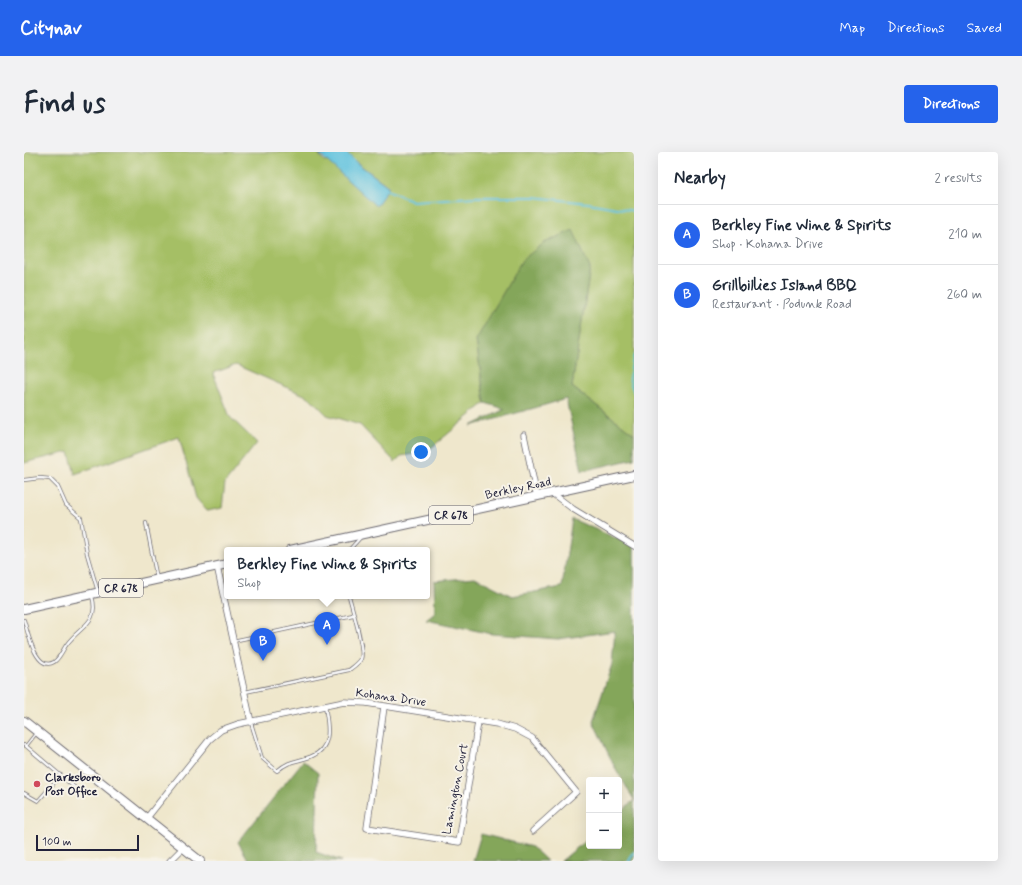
<!DOCTYPE html>
<html lang="en">
<head>
<meta charset="utf-8">
<style>
  body { margin:0; font-family:Mynerve,sans-serif; background:#f2f2f3; color:#1f2937 }
  .controls { position:absolute; right:12px; bottom:12px; display:grid; overflow:hidden; border-radius:4px; box-shadow:0 4px 16px #0002 }
  .controls button { width:36px; height:36px; display:grid; place-items:center; padding:0; border:0; border-bottom:1px solid #e0e1e3; background:#fff; color:#1f2937; font:20px sans-serif }
  .scale { position:absolute; left:12px; bottom:10px; width:103px; box-sizing:border-box; padding-left:4px; border:2px solid #22223b; border-top:0; font-size:11px; line-height:14px; white-space:nowrap; color:#22223b; -webkit-text-stroke:3px #f7f3e8; paint-order:stroke }
  .you { position:absolute; left:397px; top:300px; width:14px; height:14px; margin:-10px; border:3px solid #fff; border-radius:50%; background:#1a73e8; box-shadow:0 0 0 6px #1a73e833 }
  .badge { display:grid; place-items:center; width:26px; height:26px; border-radius:50%; background:#2563eb; color:#fff; font-size:13px; font-weight:700 }
  .pin { position:absolute; translate:-50% -33px; filter:drop-shadow(0 1px 2px #0008) }
  .pin::after { content:''; position:absolute; top:21px; width:14px; height:12px; background:inherit; clip-path:polygon(0 0,100% 0,50% 100%) }
  .popup { position:absolute; left:200px; top:395px; width:206px; height:52px; box-sizing:border-box; display:grid; place-content:center; border-radius:4px; background:#fff; filter:drop-shadow(0 1px 3px #0005); font-size:13px; white-space:nowrap; color:#747a83 }
  .popup b { font-size:15px; color:#1f2937 }
  .popup::after { content:''; position:absolute; left:50%; top:100%; margin-left:-8px; border:8px solid transparent; border-top-color:#fff }
  .list { margin:0; padding:0; list-style:none }
  h2 { display:flex; justify-content:space-between; align-items:center; height:52px; margin:0; padding:0 16px; font-size:17px }
  h2 small { font-size:13px; font-weight:400; color:#747a83 }
  .list li { display:grid; grid-template-columns:26px 1fr auto; gap:12px; align-items:center; box-sizing:border-box; height:60px; padding:0 16px; border-top:1px solid #e0e1e3 }
  .list b { display:block; font-size:15px; white-space:nowrap }
  .list p { margin:0; font-size:13px; white-space:nowrap; color:#747a83 }
  .list em { font-size:13px; font-style:normal; color:#747a83 }
  .map { position:relative; flex:none; width:610px; height:709px; overflow:hidden; border-radius:4px }
  header { display:flex; align-items:center; gap:24px; box-sizing:border-box; height:56px; padding:0 20px; background:#2563eb; color:#fff }
  header strong { font-size:19px }
  nav { display:flex; gap:22px; margin-inline-start:auto; font-size:14px }
  .intro { display:flex; align-items:center; justify-content:space-between; box-sizing:border-box; height:96px; padding:0 24px }
  h1 { margin:0; font-size:28px }
  .button { padding:10px 18px; border-radius:4px; background:#2563eb; color:#fff; font-size:14px; font-weight:700 }
  main { display:flex; gap:24px; padding:0 24px }
  aside { flex:1; background:#fff; border-radius:4px; box-shadow:0 4px 16px #0002 }
  .map>svg:first-child { display:block }
  .green { fill:#a5bf65; stroke:#647050 }
  .forest { fill:#84a65a; stroke:#53644a }
  .water { fill:#60c2de; stroke:#41728c }
  .lines { fill:none; stroke-linecap:round; stroke-linejoin:round }
  .stream { stroke:#60c2de; stroke-width:2 }
  .service-casing { stroke:#6a676e; stroke-width:4 }
  .minor-casing { stroke:#6a676e; stroke-width:7 }
  .secondary-casing { stroke:#6a676e; stroke-width:10 }
  .primary-casing { stroke:#6a676e; stroke-width:10 }
  .service { stroke:#fff; stroke-width:2.5 }
  .minor { stroke:#fff; stroke-width:5.5 }
  .secondary { stroke:#fff; stroke-width:8 }
  .primary { stroke:#fff; stroke-width:8 }
  .poi-dot { fill:#d1495b; stroke:#f7f3e8; stroke-width:1.5 }
  .labels { text-anchor:middle; stroke-width:4; stroke-linejoin:round; paint-order:stroke }
  .shield { fill:#f7f3e8; stroke:#62616f; stroke-width:1 }
  .shield-label { font-size:11px; font-weight:bold; fill:#22223b }
  .street-label { font-size:12px; fill:#22223b; stroke:#f7f3e8 }
  .poi-label { font-size:12px; font-weight:bold; fill:#22223b; stroke:#f7f3e8; text-anchor:start }
</style>
</head>
<body>
<header>
<strong>Citynav</strong>
<nav><a>Map</a><a>Directions</a><a>Saved</a></nav>
</header>
<div class="intro"><h1>Find us</h1><a class="button">Directions</a></div>
<main>
<div class="map">
<svg width="610" height="709" viewBox="0 0 610 709">
  <rect width="100%" height="100%" fill="#f7f3e8"/>
  <filter id="ink" filterUnits="userSpaceOnUse"><feTurbulence type="fractalNoise" baseFrequency=".025" numOctaves="2"/><feDisplacementMap in="SourceGraphic" scale="8" xChannelSelector="R" yChannelSelector="G"/><feConvolveMatrix kernelMatrix="1 2 1 2 8 2 1 2 1" color-interpolation-filters="sRGB"/></filter>
  <filter id="wash" filterUnits="userSpaceOnUse"><feTurbulence type="fractalNoise" baseFrequency=".012" numOctaves="4" result="noise"/><feDisplacementMap in="SourceGraphic" scale="16" xChannelSelector="R" yChannelSelector="G"/><feGaussianBlur stdDeviation="0.9" result="paint"/><feColorMatrix in="noise" values="0 0 0 0 0 0 0 0 0 0 0 0 0 0 0 0 0 1.4 0 .05"/><feComposite in="paint" operator="in"/></filter>
  <g filter="url(#wash)">
    <rect width="100%" height="100%" fill="#efe7cc"/>
    <polygon class="green" points="0,0 293,0 299,8 365,35 333,11 322,0 610,0 610,282 548,235 566,116 452,188 461,251 402,300 377,304 371,310 336,273 303,263 285,245 212,213 189,221 206,265 233,291 201,331 198,356 183,359 172,346 155,285 51,322 45,300 0,311"/>
    <g class="forest">
      <polygon points="549,78 566,116 548,235 610,282 610,307 558,319 542,247 447,274 481,257 461,251 452,188 498,108 520,91"/>
      <polygon points="548,367 610,394 610,648 589,612 569,569 588,512 591,479 534,487 468,482 402,468 411,461 410,429 451,425 488,444 538,435"/>
      <polygon points="279,609 294,621 292,700 317,709 225,709 214,690"/>
      <polygon points="610,648 610,709 537,709 565,686 565,694 595,694 595,661"/>
      <polygon points="457,682 508,695 523,709 449,709"/>
    </g>
    <polygon class="water" points="293,0 322,0 333,11 365,35 352,54"/>
    <g class="lines">
      <g class="stream">
        <polyline points="361,37 389,49 451,45 510,45 564,51 610,59"/>
        <polyline points="610,203 605,226 610,241"/>
        <polyline points="605,709 610,700"/>
      </g>
    </g>
  </g>
  <g filter="url(#ink)">
    <g class="lines">
      <defs>
        <g id="service">
          <polyline points="0,328 16,326 26,327 34,335 42,353 57,366 63,402 74,440"/>
          <polyline points="122,371 133,427"/>
          <polyline points="296,394 304,398"/>
          <polyline points="325,398 337,385"/>
          <path d="M0 468C3 478 12 521 30 510 36 506 39 497 43 492 56 474 76 471 68 444"/>
          <polyline points="209,489 329,463"/>
          <path d="M221 540 325 518C329 515 334 512 337 507 341 497 328 456 325 444"/>
          <path d="M227 571 238 606 253 619C266 608 272 610 286 605 310 596 304 573 301 554"/>
          <polyline points="0,593 2,594 13,580"/>
          <polyline points="2,594 56,640"/>
          <polyline points="47,632 60,618"/>
          <polyline points="0,641 14,649 37,623"/>
        </g>
        <g id="minor">
          <polyline points="500,283 513,345"/>
          <polyline points="528,341 549,357 610,394"/>
          <polyline points="193,414 227,570"/>
          <polyline points="360,555 343,676 435,690 454,570"/>
          <polyline points="122,667 186,587 197,578 214,572 320,550 342,551 473,572 491,577 508,586 552,640 509,679"/>
          <polyline points="146,709 159,696"/>
        </g>
        <polyline id="secondary" points="0,569 176,709"/>
        <g id="primary">
          <polyline points="266,398 610,323"/>
          <polyline points="0,457 203,412"/>
        </g>
      </defs>
      <use href="#service" class="service-casing"/>
      <use href="#minor" class="minor-casing"/>
      <use href="#secondary" class="secondary-casing"/>
      <use href="#primary" class="primary-casing"/>
      <use href="#service" class="service"/>
      <use href="#minor" class="minor"/>
      <use href="#secondary" class="secondary"/>
      <use href="#primary" class="primary"/>
    </g>
  </g>
  <circle class="poi-dot" cx="13" cy="632" r="4"/>
  <g class="labels">
    <g class="shield">
      <rect x="405" y="354" width="44" height="18" rx="3"/>
      <rect x="75" y="427" width="44" height="18" rx="3"/>
    </g>
    <g class="shield-label">
      <text x="427" y="367">CR 678</text>
      <text x="97" y="440">CR 678</text>
    </g>
    <g class="street-label">
      <text transform="translate(494 336) rotate(-12)" y="4">Berkley Road</text>
      <text transform="translate(367 545) rotate(8)" y="4">Kohana Drive</text>
      <text transform="translate(431 637) rotate(-79)" y="4">Lamington Court</text>
    </g>
    <g class="poi-label">
      <text x="21" y="629">Clarksboro<tspan x="21" dy="14">Post Office</tspan></text>
    </g>
  </g>
</svg>
<div class="controls">
<button>+</button>
<button>−</button>
</div>
<div class="scale">100 m</div>
<div class="you"></div>
<div class="pin badge" style="left:303px;top:493px">A</div>
<div class="popup"><b>Berkley Fine Wine &amp; Spirits</b>Shop</div>
<div class="pin badge" style="left:239px;top:509px">B</div>
</div>
<aside>
<h2>Nearby<small>2 results</small></h2>
<ul class="list">
<li><span class="badge">A</span><div><b>Berkley Fine Wine &amp; Spirits</b><p>Shop · Kohana Drive</p></div><em>210 m</em></li>
<li><span class="badge">B</span><div><b>Grillbillies Island BBQ</b><p>Restaurant · Podunk Road</p></div><em>260 m</em></li>
</ul>
</aside>
</main>
</body>
</html>
